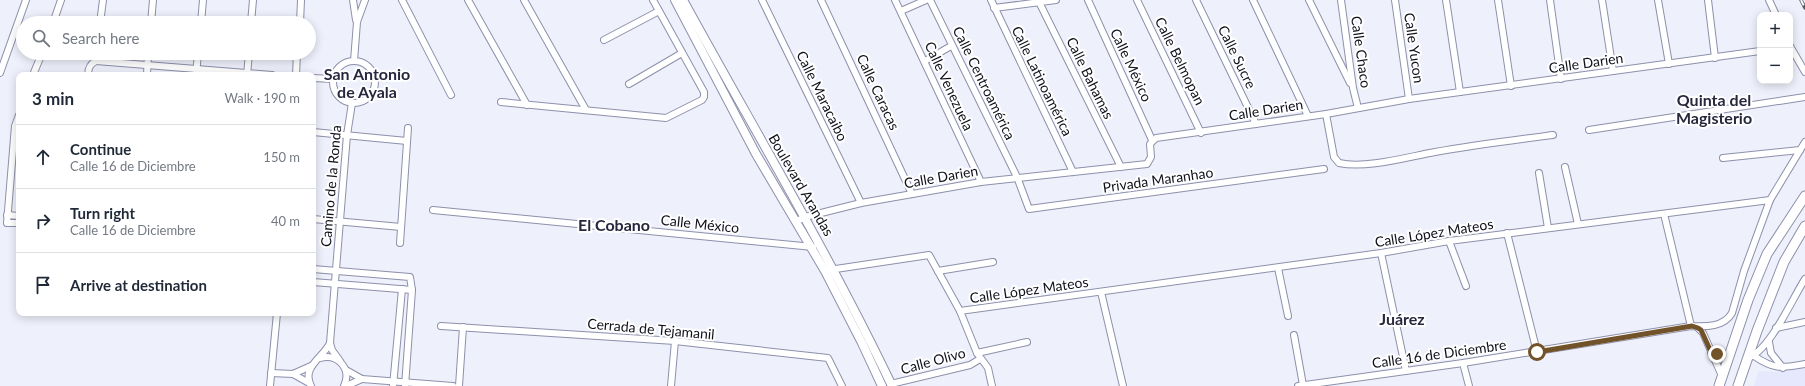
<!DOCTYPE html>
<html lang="en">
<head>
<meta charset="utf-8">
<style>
  body { margin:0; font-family:Lato,sans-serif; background:#f6f6f7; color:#1f2937 }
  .controls { position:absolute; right:12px; top:12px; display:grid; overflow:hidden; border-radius:8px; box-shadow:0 2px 10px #0003 }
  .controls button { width:36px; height:36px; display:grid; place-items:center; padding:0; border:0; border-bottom:1px solid #e0e1e3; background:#fff; color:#1f2937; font:20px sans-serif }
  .stop { position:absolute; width:12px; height:12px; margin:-9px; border:3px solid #725228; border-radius:50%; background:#fff }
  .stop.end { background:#725228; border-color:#fff; box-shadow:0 1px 4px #0008 }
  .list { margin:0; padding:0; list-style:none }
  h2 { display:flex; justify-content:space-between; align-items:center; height:52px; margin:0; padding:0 16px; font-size:17px }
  h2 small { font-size:13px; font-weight:400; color:#747a83 }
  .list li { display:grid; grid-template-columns:26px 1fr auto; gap:12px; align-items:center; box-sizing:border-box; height:64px; padding:0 16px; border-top:1px solid #e0e1e3 }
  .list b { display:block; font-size:15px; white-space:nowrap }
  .list p { margin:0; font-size:13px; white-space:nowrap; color:#747a83 }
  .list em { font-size:13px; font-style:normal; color:#747a83 }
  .icon { flex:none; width:22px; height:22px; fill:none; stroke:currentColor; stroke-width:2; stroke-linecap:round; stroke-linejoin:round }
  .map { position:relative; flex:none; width:1805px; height:386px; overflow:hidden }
  .search { position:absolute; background:#fff; box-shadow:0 2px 10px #0003; left:16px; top:16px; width:300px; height:44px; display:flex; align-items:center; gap:10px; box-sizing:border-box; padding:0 14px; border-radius:22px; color:#747a83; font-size:15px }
  .panel { position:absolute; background:#fff; box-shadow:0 2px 10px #0003; left:16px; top:72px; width:300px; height:244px; border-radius:8px }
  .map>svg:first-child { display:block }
  .built { fill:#e6e8fe }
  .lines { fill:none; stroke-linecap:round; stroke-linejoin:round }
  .minor-casing { stroke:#8d90ab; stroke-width:8 }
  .secondary-casing { stroke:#8d90ab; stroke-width:10 }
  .primary-casing { stroke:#8d90ab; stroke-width:11 }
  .minor { stroke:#fff; stroke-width:6 }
  .secondary { stroke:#fff; stroke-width:8 }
  .primary { stroke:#fff; stroke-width:9 }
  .rail-casing { stroke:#585964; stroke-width:3.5 }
  .rail { stroke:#fff; stroke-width:2; stroke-dasharray:6; stroke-linecap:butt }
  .route { stroke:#725228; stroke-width:5 }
  .labels { text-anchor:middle; stroke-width:4; stroke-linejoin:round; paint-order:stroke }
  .street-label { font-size:14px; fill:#0f101a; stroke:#fff }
  .quarter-label { font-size:16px; font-weight:bold; fill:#27283e; stroke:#fff }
</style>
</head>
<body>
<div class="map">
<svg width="1805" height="386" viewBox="0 0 1805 386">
  <rect width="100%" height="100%" fill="#eef0fb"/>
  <polygon class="built" points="1805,368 1805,386 1754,386 1758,371 1777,372"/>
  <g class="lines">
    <defs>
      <g id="minor">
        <polyline points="353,0 356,20"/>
        <polyline points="402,0 451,95"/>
        <polyline points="468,0 527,105"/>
        <polyline points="524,0 586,110"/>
        <polyline points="762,0 861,203"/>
        <polyline points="821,0 912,194"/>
        <polyline points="895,0 981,182"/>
        <polyline points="930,0 1017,177 1029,209 1324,169"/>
        <polyline points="991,0 1073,172"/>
        <polyline points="1038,0 1121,167"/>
        <polyline points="1088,0 1152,140"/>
        <polyline points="1137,0 1201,133"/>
        <polyline points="1196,0 1256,124"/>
        <polyline points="1253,0 1308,116"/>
        <polyline points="1309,0 1350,83"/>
        <polyline points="1341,0 1353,88 1358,108"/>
        <polyline points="1395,0 1409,99"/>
        <polyline points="1446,0 1460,92"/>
        <polyline points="1498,0 1511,86"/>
        <polyline points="1550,0 1561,79"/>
        <polyline points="1602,0 1613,71"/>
        <polyline points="1658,0 1669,64"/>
        <polyline points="1708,0 1715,58"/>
        <polyline points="1769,0 1776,15"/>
        <polyline points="994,8 1056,0"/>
        <polyline points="901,11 926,0"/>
        <polyline points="53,23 61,0"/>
        <polyline points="100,23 103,0"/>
        <polyline points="151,23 153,0"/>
        <polyline points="201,23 203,0"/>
        <polyline points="251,23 253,0"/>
        <polyline points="300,23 301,0"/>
        <polyline points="604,40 659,11"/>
        <polyline points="1790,46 1805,72"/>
        <polyline points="96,61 272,75"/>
        <polyline points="96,61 97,53"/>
        <polyline points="354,61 357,22 365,0"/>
        <polyline points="925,61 951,46"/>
        <circle cx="354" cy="82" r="21"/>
        <polyline points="0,73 26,0"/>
        <polyline points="33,75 42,53"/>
        <path d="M88 75C88 68 90 64 96 61"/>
        <polyline points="147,75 148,53"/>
        <polyline points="196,75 198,53"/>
        <polyline points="247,75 249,53"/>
        <polyline points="296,75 297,53"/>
        <polyline points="313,78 333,79"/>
        <polyline points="629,84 682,53"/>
        <polyline points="501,102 666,118 702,100 704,97 704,92 653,0"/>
        <path d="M1326 114 1334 157 1339 163C1366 169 1407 157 1435 152 1474 145 1514 140 1553 135"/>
        <polyline points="19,115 15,126 7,223 19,223"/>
        <polyline points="1589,130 1805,97"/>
        <polyline points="313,132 407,141"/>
        <polyline points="1723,158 1800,150"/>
        <polyline points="1565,167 1578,224"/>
        <polyline points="1539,173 1548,228"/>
        <polyline points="433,210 813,247"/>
        <polyline points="1664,214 1691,326"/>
        <polyline points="7,215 19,216"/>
        <polyline points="313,219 401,227"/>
        <polyline points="797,221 805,217 861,203 981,182 1147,164 1151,157 1150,144 1156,138 1326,114 1409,99 1760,51"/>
        <polyline points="1507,233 1537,352"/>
        <polyline points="1449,241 1466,286"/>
        <polyline points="400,243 408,128"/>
        <polyline points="1381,253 1406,371"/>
        <polyline points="1278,268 1288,316"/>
        <polyline points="313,269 410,277 412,290 405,386"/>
        <polyline points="829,270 929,255 960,311 977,353 988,368 992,386"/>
        <polyline points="938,271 993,262"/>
        <polyline points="313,282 412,290"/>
        <polyline points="1101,292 1123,386"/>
        <polyline points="960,311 1381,253 1449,241 1770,200"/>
        <polyline points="441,326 675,341 828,358 842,386"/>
        <polyline points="1698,328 1703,333 1722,376"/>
        <polyline points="1776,328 1805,322"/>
        <polyline points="1294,335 1303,385"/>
        <polyline points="1769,342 1771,353 1783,368"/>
        <polyline points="1711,352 1723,355 1729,354"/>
        <polyline points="977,353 1027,342"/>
        <path d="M1754 356C1775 370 1781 368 1805 364"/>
        <path d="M320 358C338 353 352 369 344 386"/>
        <path d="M1748 358C1770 350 1791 301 1805 279"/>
        <polyline points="340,361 332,350 330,343 347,135 352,103"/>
        <polyline points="1463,363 1469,386"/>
        <polyline points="346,370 362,379 453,386"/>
        <polyline points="271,373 293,374 311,366"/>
        <polyline points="293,374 309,383"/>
        <polyline points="891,384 970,365 980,359"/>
        <polyline points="270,386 277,313"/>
        <path d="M311 386C301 367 323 358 330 343"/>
        <polyline points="346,386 362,379"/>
        <polyline points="393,386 402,289"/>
        <polyline points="459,386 463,327"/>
        <polyline points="671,386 675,341"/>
        <path d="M1298 386 1463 363 1691 326C1706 327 1724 327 1732 313L1744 271 1770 200 1805 142"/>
      </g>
      <g id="secondary">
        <polyline points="675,0 756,154 825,271 862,343 882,386"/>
        <path d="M683 0C753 128 829 254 892 386"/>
      </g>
      <g id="primary">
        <polyline points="1719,386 1748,300 1767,254 1805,196"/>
        <polyline points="1738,386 1757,331 1784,262 1805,226"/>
      </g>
    </defs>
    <use href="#minor" class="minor-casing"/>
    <use href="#secondary" class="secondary-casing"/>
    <use href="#primary" class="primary-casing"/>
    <use href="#minor" class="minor"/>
    <use href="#secondary" class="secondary"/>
    <use href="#primary" class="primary"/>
    <defs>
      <polyline id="rail" points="1801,0 1805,8"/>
    </defs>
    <use href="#rail" class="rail-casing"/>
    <use href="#rail" class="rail"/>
  </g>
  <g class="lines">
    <polyline class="route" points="1537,352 1692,326 1698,328 1701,330 1711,352 1717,354"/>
  </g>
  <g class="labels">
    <g class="street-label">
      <text transform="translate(1414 48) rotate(82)" y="5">Calle Yucon</text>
      <text transform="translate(1361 52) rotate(82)" y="5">Calle Chaco</text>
      <text transform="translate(1237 57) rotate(64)" y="5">Calle Sucre</text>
      <text transform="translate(1180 61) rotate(64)" y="5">Calle Belmopan</text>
      <text transform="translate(1586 63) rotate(-8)" y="5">Calle Darien</text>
      <text transform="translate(1131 65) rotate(65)" y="5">Calle México</text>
      <text transform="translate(1090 78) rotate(64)" y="5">Calle Bahamas</text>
      <text transform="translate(1042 81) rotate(64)" y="5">Calle Latinoamérica</text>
      <text transform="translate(984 83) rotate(64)" y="5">Calle Centroamérica</text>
      <text transform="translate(949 86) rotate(65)" y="5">Calle Venezuela</text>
      <text transform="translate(878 92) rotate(65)" y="5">Calle Caracas</text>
      <text transform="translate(822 96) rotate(64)" y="5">Calle Maracaibo</text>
      <text transform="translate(1266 110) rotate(-9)" y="5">Calle Darien</text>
      <text transform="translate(941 177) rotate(-10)" y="5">Calle Darien</text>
      <text transform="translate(1158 180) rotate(-8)" y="5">Privada Maranhao</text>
      <text transform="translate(801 185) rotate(60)" y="5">Boulevard Arandas</text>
      <text transform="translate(331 186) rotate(-85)" y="5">Camino de la Ronda</text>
      <text transform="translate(700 224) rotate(6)" y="5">Calle México</text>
      <text transform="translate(1434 233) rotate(-9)" y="5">Calle López Mateos</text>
      <text transform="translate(1029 290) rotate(-8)" y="5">Calle López Mateos</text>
      <text transform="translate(651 329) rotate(5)" y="5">Cerrada de Tejamanil</text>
      <text transform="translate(1439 354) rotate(-8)" y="5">Calle 16 de Diciembre</text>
      <text transform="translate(933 361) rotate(-15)" y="5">Calle Olivo</text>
    </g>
    <g class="quarter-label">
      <text x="367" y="80">San Antonio<tspan x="367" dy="18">de Ayala</tspan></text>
      <text x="1714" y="106">Quinta del<tspan x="1714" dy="18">Magisterio</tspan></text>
      <text x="614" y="231">El Cobano</text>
      <text x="1402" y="325">Juárez</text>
    </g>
  </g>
</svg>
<div class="controls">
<button>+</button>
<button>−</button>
</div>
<div class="stop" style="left:1537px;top:352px"></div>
<div class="stop end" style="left:1717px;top:354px"></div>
<div class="search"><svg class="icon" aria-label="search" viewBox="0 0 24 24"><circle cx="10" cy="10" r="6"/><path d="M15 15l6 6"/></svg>Search here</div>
<section class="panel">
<h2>3 min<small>Walk · 190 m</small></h2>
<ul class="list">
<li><svg class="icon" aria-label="ahead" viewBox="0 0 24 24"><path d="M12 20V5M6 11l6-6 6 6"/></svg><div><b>Continue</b><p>Calle 16 de Diciembre</p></div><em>150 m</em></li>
<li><svg class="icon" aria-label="right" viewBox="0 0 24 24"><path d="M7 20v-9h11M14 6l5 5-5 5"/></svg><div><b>Turn right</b><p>Calle 16 de Diciembre</p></div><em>40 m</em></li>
<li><svg class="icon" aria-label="arrive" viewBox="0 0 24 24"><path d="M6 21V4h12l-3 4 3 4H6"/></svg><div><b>Arrive at destination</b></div></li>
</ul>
</section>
</div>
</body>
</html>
